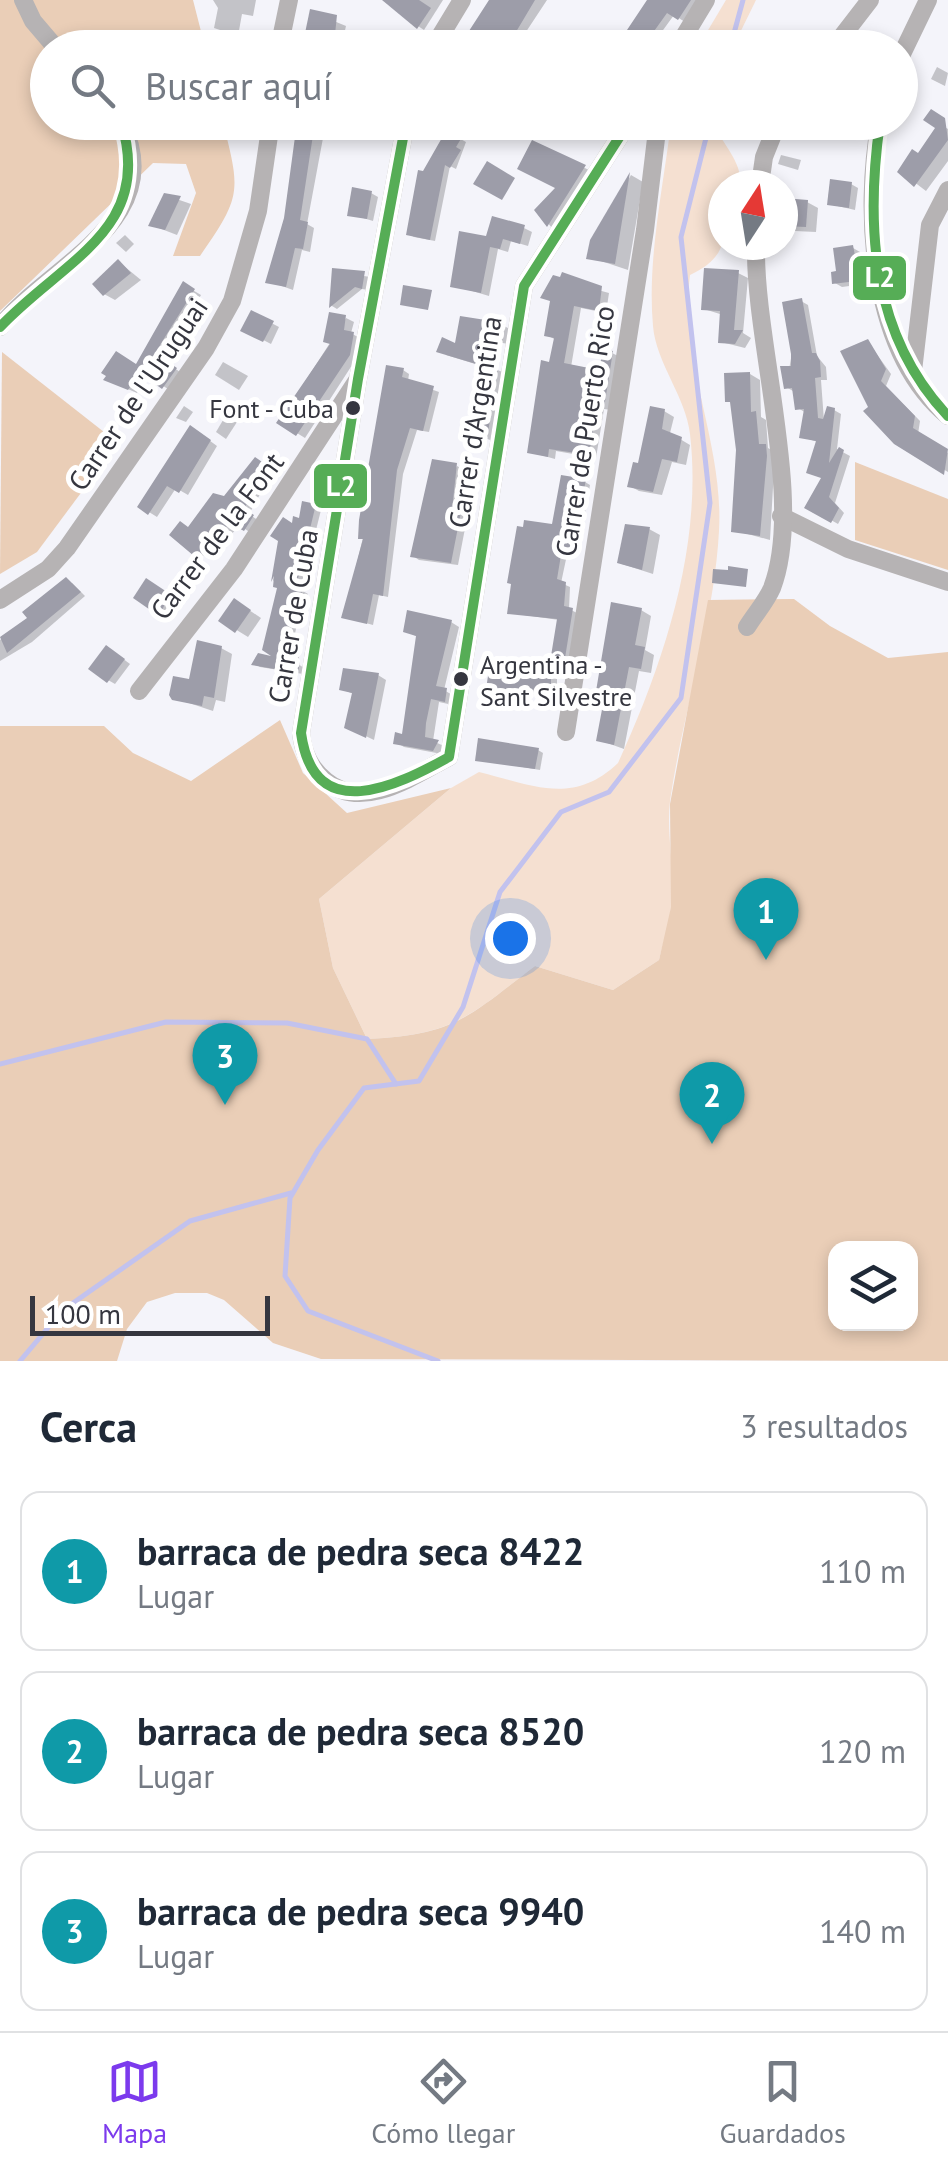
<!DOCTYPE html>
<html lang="es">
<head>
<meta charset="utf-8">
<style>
  body { margin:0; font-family:"PT Sans",sans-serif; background:#f6f6f7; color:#1f2937 }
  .controls { position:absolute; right:30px; bottom:30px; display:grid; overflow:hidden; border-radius:20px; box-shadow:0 5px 15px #0003 }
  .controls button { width:90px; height:90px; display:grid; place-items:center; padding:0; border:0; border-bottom:2px solid #e0e1e3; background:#fff; color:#1f2937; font:50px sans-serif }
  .compass { position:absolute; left:708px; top:170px; width:90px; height:90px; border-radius:50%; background:#fff; box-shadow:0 5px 15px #0003; rotate:12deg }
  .scale { position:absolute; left:30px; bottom:25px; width:240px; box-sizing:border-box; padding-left:10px; border:5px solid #35363f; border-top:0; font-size:28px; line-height:35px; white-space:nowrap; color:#35363f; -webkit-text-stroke:8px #fff; paint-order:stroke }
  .you { position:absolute; left:510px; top:938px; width:35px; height:35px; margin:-25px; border:8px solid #fff; border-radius:50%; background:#1a73e8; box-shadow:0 0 0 15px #1a73e833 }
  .badge { display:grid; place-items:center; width:65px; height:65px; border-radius:50%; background:#7c3aed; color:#fff; font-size:32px; font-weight:700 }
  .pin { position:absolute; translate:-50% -82px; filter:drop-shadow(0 2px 5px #0008) }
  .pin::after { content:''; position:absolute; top:52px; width:35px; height:30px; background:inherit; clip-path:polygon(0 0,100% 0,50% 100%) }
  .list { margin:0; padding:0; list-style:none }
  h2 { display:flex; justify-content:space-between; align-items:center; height:130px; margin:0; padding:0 40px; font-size:42px }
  h2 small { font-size:32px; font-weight:400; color:#747a83 }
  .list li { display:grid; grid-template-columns:65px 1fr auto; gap:30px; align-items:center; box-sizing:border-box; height:160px; margin:0 20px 20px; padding:0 20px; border:2px solid #e0e1e3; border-radius:20px }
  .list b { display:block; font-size:38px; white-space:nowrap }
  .list p { margin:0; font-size:32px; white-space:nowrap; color:#747a83 }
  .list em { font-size:32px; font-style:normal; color:#747a83 }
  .icon { flex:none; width:55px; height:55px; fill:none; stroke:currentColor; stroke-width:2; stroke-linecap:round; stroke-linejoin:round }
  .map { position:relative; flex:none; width:948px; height:1361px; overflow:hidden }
  .search { position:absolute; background:#fff; box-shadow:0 5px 15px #0003; left:30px; right:30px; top:30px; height:110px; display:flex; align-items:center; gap:25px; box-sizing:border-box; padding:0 35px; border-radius:55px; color:#747a83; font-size:38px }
  .sheet { height:670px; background:#fff }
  nav { display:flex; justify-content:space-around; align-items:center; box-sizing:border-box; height:140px; border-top:2px solid #e0e1e3; background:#fff; font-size:28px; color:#747a83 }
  nav a { display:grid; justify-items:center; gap:5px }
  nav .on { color:#7c3aed }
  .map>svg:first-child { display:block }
  .green { fill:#f5e0d1 }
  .forest { fill:#eaceb7; fill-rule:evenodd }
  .shadow { fill:#0003 }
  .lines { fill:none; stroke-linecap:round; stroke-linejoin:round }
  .stream { stroke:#c2c2ee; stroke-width:5 }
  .building { fill:#9d9da9 }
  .street { stroke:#b6b3b4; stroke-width:18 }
  .bus-1-casing { stroke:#fff; stroke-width:18 }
  .bus-1 { stroke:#56ad56; stroke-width:10 }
  .bus-dot { fill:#35363f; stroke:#fff; stroke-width:4 }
  .labels { text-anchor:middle; stroke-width:10; stroke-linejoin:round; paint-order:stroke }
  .bus-label { font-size:26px; fill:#35363f; stroke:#fff; text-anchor:end }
  .street-label { font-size:28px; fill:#35363f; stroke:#fff }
  .line-badge { stroke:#fff; stroke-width:4 }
  .badge-label { font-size:28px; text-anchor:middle; font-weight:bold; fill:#fff }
</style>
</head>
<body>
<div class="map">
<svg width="948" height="1361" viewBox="0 0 948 1361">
  <rect width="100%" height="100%" fill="#f4f4fa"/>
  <g class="green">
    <polygon points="726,0 756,0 733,47 698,47"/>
    <path d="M671 123H713C723 145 741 160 741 185H723C723 229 735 254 690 275 679 362 724 443 719 531 714 622 683 711 670 801 666 836 676 873 671 908 669 925 663 943 659 960L613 990 535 966C468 1017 454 1035 367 1039L333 968 319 899 451 788 479 772C532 785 573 806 618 763 664 663 703 545 690 434 686 397 656 363 653 326 647 260 663 189 671 123Z"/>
  </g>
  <g class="forest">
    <path d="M0 0H193L205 47 48 48V122L223 123C241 192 241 197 200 256H173L196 193 186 164 153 163 0 311Z"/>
    <polygon points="2,352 118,443 37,552 0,574"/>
    <polygon points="855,462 948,499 948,570 855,540"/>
    <path d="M794 599 830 626 888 658 948 652V1361L321 1359 273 1343 224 1300 207 1293H175L147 1302 127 1329 117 1361H0V726H104L133 753 191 781 280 720 303 773 347 813 451 788 319 899 333 968 367 1039C455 1035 468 1017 535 966L613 990 659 960 671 907 670 804 708 600ZM836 1248H910V1324H836Z"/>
  </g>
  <g class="shadow">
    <polygon points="213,0 256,0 253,16 242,14 238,36 214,28 218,8"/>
    <polygon points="399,0 443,0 424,30 403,16"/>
    <polygon points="490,0 547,0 518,44 508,38 502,48 461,48"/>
    <polygon points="651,0 699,0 685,22 674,15 650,48 618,48"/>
    <polygon points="312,12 346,26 341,48 307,48"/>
    <polygon points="937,67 948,73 945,86 931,79"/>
    <polygon points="289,122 326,122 307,224 314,228 310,252 302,250 293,290 268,281 291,193 297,138"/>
    <polygon points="746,122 767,122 760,132"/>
    <polygon points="940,124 948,129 948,161 926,191 901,172 919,156"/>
    <polygon points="448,132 466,142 456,169 450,166 435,241 414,237 409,234 424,174"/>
    <polygon points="533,143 589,170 552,228 537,210 559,188"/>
    <polygon points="781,155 801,160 798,170 778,164"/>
    <polygon points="631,175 643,182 628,270 589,257 592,241"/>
    <polygon points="851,184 858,188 855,210 829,204"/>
    <polygon points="371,193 378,197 373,221 350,214"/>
    <polygon points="165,195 191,204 177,235 151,225"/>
    <polygon points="807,202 818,208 816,232 795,231 784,224"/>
    <polygon points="524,228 532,232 528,246 511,241 508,252 498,249 489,296 452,285 488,239"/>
    <polygon points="125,235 134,244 126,252 116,243"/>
    <polygon points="853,248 860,252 871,283 842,287 835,283"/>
    <polygon points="119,262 141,280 115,300 104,294"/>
    <polygon points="334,271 370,277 368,290 362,289 337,309 332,306"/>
    <polygon points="738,273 748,278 743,333 751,338 745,348 721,342 723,315 704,309"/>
    <polygon points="554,278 609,293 606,313 581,308 571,367 601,373 612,353 620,357 611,410 604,409 596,458 556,451 555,459 530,452 556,340 547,335"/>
    <polygon points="184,285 201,295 164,361 183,374 171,391 148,376 137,393 114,383 137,367"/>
    <polygon points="801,301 808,305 817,356 826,367 827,380 821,380 824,421 834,410 841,414 837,449 850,456 835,503 844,513 838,524 808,507 824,479 818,442 802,437 806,413 798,408 793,391 786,387"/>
    <polygon points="252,313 279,327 271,344 244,330"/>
    <polygon points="346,318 354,322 351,333 361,339 356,359 305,438 279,422"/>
    <polygon points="504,326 512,330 509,344 496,342 490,367 505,373 494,441 467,433 485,367 446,355"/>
    <polygon points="868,342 891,374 886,386 920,421 918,434 948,453 948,472 896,442"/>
    <polygon points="223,362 248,376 239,390 215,375"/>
    <polygon points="403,370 409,374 408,381 439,392 429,432 417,430 403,474 388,597 379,595 373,625 344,617"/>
    <polygon points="750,374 760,380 761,417 766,420 768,448 775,452 770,540 733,530"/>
    <polygon points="184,406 193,412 186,422 176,418"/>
    <polygon points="664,411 674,417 670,433 690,445 686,465 672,462 662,495 639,491 630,486"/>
    <polygon points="226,415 237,422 226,439 216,432"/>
    <polygon points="198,432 217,446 188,495 176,488 157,517 141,507"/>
    <polygon points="255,460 273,471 249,514 259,521 251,533 239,525 213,558 195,554 172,534 189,529 225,499"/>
    <polygon points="457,466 464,470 459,513 467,518 458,565 419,560 413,556"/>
    <polygon points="585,482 590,485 578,552 568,550 561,583 570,587 569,609 577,613 570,660 554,655 559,620 510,613 554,527"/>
    <polygon points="315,507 321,510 301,590 308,594 306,604 301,603 294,639 301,643 298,664 304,668 303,674 260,667 255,664 282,660 279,589 273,580 281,540"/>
    <polygon points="649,529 660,535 653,574 622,564"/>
    <polygon points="147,581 175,599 164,615 136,597"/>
    <polygon points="72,583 85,596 32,642 0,661 0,640"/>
    <polygon points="246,608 261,618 248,637 222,621"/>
    <polygon points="641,610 651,616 645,650 654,655 651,673 639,671 624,749 599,740 606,701 598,696"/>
    <polygon points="451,622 459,627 444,690 454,696 453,705 439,702 433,741 446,747 442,754 404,747 396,742 405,736 418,637 406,631"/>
    <polygon points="221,648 232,654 225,702 216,700 213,711 174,698"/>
    <polygon points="114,652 130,664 115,684 108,680"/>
    <polygon points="550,672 557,676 557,702 516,690 515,695 488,688"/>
    <polygon points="378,675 386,680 374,740 347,727 354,694 341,689"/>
    <polygon points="538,750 543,753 540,770 477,759"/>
  </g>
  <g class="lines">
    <g class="stream">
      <polyline points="730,48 743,0"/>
      <polyline points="0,1064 166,1022 287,1023 367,1039 396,1084"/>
      <polyline points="20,1361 63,1310 190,1221 291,1193"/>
      <polyline points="438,1361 308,1311 285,1276 290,1198 318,1150 364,1088 419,1081 463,1007 500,892 561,812 609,792 681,698 710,503 681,237 710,122"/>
    </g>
  </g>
  <g class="building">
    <polygon points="382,0 419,0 431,8 417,29"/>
    <polygon points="489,0 535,0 510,42 500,36 493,48 458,48"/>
    <polygon points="647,0 691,0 678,20 667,13 642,48 615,48"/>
    <polygon points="310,9 337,15 334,44 304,38"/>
    <polygon points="931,109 945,118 948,140 914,187 897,172 912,149 918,153 935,128 923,120"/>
    <polygon points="297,122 315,122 300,220 308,222 303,249 295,248 286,287 265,283 284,218"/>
    <polygon points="447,129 462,137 456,147 461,150 450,168 445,165 430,240 406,235 418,170 423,171"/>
    <polygon points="532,140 586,165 547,227 534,210 555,188 517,169"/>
    <polygon points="487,161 515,178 502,200 473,184"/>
    <polygon points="630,172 615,264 586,259 590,240"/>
    <polygon points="830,179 852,182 849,208 827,205"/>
    <polygon points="352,187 372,191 367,219 347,216"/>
    <polygon points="164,193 181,196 165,230 148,226"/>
    <polygon points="783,198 808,200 806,227 783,226"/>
    <polygon points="492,216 525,225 520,244 503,239 500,249 490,247 481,293 450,287 459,231 486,236"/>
    <polygon points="853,245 857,267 863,266 865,280 832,284 831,272 836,271 833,248"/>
    <polygon points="118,259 131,273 103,296 92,284"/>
    <polygon points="332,268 365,271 362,289 355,287 329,308"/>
    <polygon points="704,268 739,270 734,330 743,330 735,344 718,343 720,311 701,310"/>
    <polygon points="562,272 602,286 599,311 574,306 564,363 599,370 603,349 613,351 604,408 597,407 589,455 549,449 548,457 527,453 541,360 549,362 554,338 544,336 550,301 540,298 553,275 560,277"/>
    <polygon points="183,281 195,289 160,345 158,355 177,368 162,389 140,373 128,390 103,380 106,376 101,373 116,351 136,364"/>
    <polygon points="403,285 432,290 428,310 400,305"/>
    <polygon points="802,298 812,353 816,353 820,361 821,377 815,378 818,418 823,419 827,406 835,408 829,463 839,447 844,450 829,497 839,508 831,523 804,508 821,478 806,473 816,441 799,438 804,409 795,410 792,388 784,389 780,366 791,366 791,354 782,302"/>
    <polygon points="251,310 274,321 263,342 240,331"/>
    <polygon points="329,312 346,315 344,330 354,332 350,355 296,436 276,423 330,344 323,342"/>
    <polygon points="460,316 505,323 502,341 489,339 483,366 436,352 442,337 455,343"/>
    <polygon points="868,339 886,369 881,381 915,416 913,428 948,449 944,475 894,444 863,411 868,407 840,351"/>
    <polygon points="483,363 498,367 487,439 464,434"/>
    <polygon points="386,365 404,368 402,377 434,386 423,431 410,428 397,470 383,596 373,594 367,624 341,618 363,539 358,539 359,520"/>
    <polygon points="750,372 751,412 756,411 759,444 766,444 767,456 760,536 731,532 736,450 730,402 725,402 724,373"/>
    <polygon points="650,406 665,409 662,429 682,437 677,462 662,459 653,492 627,487 633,462 638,463"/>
    <polygon points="190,425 211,440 179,493 167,486 148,515 137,507"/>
    <polygon points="255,457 268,466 244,509 254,515 244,531 231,524 224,528 206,557 197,551 194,556 169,535 180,521 188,527 213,493 224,496"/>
    <polygon points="432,459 457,463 452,510 461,512 451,563 410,557"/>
    <polygon points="561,475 586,479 573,551 562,549 557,579 566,582 564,606 573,608 565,658 551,656 557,619 507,614 511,584 507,583 517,526 523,527 524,520 552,524"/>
    <polygon points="302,501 316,504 296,587 303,588 300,602 295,602 289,637 297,638 293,661 300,662 298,673 251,665 258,653 271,656 262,650 277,588 273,587 274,576 271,582 278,541 270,536 283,517 292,523 293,516 299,518"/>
    <polygon points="625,524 650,527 642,570 617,563"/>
    <polygon points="728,566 748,569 746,587 712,583 713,569 728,570"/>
    <polygon points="66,577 81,592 7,653 0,637 27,618 22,612"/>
    <polygon points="146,578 170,594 161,612 156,614 133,598"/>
    <polygon points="234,598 251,610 235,633 218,621"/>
    <polygon points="611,602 642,608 635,645 645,647 641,669 629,667 614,745 596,741 604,699 595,697"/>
    <polygon points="407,610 452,620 436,686 447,688 445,702 431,699 426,723 425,737 439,740 433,751 393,744 395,732 402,734 416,636 403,632"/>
    <polygon points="197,640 222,646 214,698 204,696 202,706 172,700 169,695 173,676 189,679"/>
    <polygon points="106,645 125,659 107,683 88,669"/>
    <polygon points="490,663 551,670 551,700 510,688 509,693 486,689"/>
    <polygon points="343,668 379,673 366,738 344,728 352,693 339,690"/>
    <polygon points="478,738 539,748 535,769 475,761"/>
  </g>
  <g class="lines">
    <g class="street">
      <polyline points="23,0 33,21 56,48"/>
      <polyline points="279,48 289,0"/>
      <polyline points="433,48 462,0"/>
      <polyline points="677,48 706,0"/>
      <polyline points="833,48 870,0"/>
      <polyline points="900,58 928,0"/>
      <path d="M880 122C863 213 871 353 948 416"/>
      <polyline points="760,185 764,157 778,122"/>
      <path d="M0 327C48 265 171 221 121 122"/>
      <polyline points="913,371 930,225 948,190"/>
      <path d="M358 379 301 733C303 753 310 768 326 781 363 812 413 776 449 757L524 286 629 122"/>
      <polyline points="781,516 848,549 948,582"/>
      <polyline points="0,600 48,569 67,548 206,348 232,301 258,211 271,122"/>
      <path d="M747 627C755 614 766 602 772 588 805 501 754 343 756 245"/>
      <polyline points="139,691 234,569 358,379 406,122"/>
      <polyline points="566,732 645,230 658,122"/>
    </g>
    <defs>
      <g id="bus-1">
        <path d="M406 122 358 379 301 733C314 827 397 786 449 757L524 286 629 122"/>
        <path d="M880 122C865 228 872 336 948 416"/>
        <path d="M0 327C63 260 155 229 121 122"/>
      </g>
    </defs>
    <use href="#bus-1" class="bus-1-casing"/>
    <use href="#bus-1" class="bus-1"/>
  </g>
  <g class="bus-dot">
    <circle cx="353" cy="408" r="9"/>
    <circle cx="461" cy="679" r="9"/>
  </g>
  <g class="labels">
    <g class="bus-label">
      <text x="334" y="418">Font - Cuba</text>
      <text x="480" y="674" text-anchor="start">Argentina -<tspan x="480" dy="32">Sant Silvestre</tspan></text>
    </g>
    <g class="street-label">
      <text transform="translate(138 394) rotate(-56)" y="10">Carrer de l'Uruguai</text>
      <text transform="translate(475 422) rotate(-81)" y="10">Carrer d'Argentina</text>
      <text transform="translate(585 431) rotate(-81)" y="10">Carrer de Puerto Rico</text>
      <text transform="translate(217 536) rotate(-53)" y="10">Carrer de la Font</text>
      <text transform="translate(293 616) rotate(-80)" y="10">Carrer de Cuba</text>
    </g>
  </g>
  <g class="line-badge">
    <rect x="851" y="254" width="57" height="48" rx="10" fill="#56ad56"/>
    <rect x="312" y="462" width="57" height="48" rx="10" fill="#56ad56"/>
  </g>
  <g class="badge-label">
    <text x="880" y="287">L2</text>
    <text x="341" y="496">L2</text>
  </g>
</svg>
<div class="controls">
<button><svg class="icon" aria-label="layers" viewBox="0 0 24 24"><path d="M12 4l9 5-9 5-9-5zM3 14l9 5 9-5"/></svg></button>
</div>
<svg class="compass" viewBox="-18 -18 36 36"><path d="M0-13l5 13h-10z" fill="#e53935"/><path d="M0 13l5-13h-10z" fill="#747a83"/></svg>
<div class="scale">100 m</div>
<div class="you"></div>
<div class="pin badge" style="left:766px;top:960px;background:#0f9aa8">1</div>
<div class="pin badge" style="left:712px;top:1144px;background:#0f9aa8">2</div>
<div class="pin badge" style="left:225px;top:1105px;background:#0f9aa8">3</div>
<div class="search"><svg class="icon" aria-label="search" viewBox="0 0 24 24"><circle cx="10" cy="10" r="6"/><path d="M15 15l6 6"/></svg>Buscar aquí</div>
</div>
<section class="sheet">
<h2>Cerca<small>3 resultados</small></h2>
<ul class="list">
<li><span class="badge" style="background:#0f9aa8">1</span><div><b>barraca de pedra seca 8422</b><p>Lugar</p></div><em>110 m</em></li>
<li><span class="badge" style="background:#0f9aa8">2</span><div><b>barraca de pedra seca 8520</b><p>Lugar</p></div><em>120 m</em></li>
<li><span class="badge" style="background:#0f9aa8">3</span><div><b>barraca de pedra seca 9940</b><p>Lugar</p></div><em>140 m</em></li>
</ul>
</section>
<nav>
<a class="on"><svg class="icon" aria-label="map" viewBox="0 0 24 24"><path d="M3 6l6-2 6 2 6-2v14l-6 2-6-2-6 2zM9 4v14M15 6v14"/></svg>Mapa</a>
<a><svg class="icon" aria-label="directions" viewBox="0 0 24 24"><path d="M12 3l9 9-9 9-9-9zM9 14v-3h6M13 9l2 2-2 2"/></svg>Cómo llegar</a>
<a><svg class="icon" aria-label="saved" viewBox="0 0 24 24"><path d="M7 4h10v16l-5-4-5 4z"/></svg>Guardados</a>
</nav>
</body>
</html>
